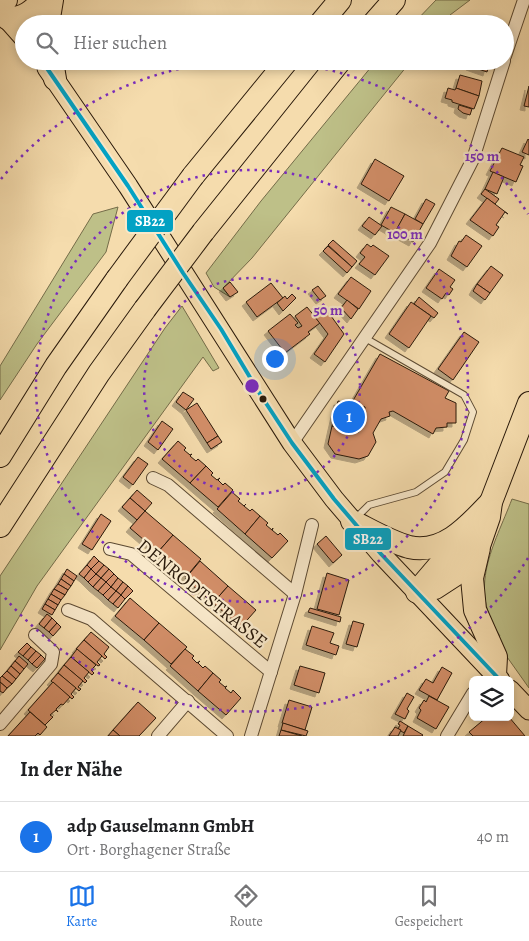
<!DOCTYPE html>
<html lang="de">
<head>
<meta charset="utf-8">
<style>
  body { margin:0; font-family:Alegreya,serif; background:#f6f6f6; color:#202124 }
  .controls { position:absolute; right:15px; bottom:15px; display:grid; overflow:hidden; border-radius:8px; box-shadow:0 2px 8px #0003 }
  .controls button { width:45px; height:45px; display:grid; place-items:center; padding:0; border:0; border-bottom:1px solid #e0e0e0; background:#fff; color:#202124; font:25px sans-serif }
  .you { position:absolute; left:274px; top:358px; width:18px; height:18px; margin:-12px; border:4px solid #fff; border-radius:50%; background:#1a73e8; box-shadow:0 0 0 8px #1a73e833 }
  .badge { display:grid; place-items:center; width:32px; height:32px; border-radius:50%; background:#1a73e8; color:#fff; font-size:16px; font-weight:700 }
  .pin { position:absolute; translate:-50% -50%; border:2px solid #fff; box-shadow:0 1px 5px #0006 }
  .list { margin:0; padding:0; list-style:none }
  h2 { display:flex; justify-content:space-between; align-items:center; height:65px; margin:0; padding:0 20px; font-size:21px }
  h2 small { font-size:16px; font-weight:400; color:#757577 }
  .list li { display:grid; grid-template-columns:32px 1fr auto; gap:15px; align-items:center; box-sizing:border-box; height:70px; padding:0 20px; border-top:1px solid #e0e0e0 }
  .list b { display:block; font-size:19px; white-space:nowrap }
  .list p { margin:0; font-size:16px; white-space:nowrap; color:#757577 }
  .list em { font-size:16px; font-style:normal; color:#757577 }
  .icon { flex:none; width:28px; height:28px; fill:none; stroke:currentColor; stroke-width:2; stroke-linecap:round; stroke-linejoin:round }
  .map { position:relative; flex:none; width:529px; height:736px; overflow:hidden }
  .search { position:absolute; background:#fff; box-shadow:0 2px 8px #0003; left:15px; right:15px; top:15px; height:55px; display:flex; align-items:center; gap:12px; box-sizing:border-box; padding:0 18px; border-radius:28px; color:#757577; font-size:19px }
  .sheet { height:135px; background:#fff }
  nav { display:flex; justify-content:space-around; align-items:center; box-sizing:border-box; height:70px; border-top:1px solid #e0e0e0; background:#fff; font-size:14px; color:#757577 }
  nav a { display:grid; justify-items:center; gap:2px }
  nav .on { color:#1a73e8 }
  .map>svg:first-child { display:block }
  .green { fill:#bec088; stroke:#746c49 }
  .building { fill:#d28e67; stroke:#29190a; filter:url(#shadow) }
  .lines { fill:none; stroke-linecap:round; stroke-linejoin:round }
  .service-casing { stroke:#5c4a33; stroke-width:8 }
  .minor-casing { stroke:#5c4a33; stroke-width:14 }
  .primary-casing { stroke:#29190a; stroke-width:21 }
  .motorway-casing { stroke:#29190a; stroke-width:24 }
  .service { stroke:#f8e8ca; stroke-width:6 }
  .minor { stroke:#f8e8ca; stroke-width:12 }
  .primary { stroke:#f5dcad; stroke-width:19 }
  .motorway { stroke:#f5dcad; stroke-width:22 }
  .motorway-bridge-casing { stroke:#29190a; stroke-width:24; stroke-linecap:butt }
  .motorway-bridge { stroke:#f5dcad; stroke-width:22 }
  .bus-1-casing { stroke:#f8e8ca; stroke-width:8 }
  .bus-1 { stroke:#02a2c4; stroke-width:4 }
  .ring { fill:none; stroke:#7b2cbf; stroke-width:2.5; stroke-dasharray:2.5 5 }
  .bus-dot { fill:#29190a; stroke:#f8e8ca; stroke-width:2 }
  .labels { text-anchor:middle; stroke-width:4.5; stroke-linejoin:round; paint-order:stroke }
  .street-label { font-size:19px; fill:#29190a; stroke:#f8e8ca }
  .centre { fill:#7b2cbf; stroke:#f8e8ca; stroke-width:2.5 }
  .ring-label { font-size:15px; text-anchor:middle; font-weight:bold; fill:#7b2cbf; stroke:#f8e8ca; stroke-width:4.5; stroke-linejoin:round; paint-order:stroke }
  .line-badge { stroke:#f8e8ca; stroke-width:2 }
  .badge-label { font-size:14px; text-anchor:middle; font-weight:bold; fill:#fff }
</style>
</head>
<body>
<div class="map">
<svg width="529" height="736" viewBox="0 0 529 736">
  <defs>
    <filter id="shadow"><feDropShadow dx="-4" dy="4" stdDeviation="0" flood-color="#0004"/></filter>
  </defs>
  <rect width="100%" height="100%" fill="#f5dcad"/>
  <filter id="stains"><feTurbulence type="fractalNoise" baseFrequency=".004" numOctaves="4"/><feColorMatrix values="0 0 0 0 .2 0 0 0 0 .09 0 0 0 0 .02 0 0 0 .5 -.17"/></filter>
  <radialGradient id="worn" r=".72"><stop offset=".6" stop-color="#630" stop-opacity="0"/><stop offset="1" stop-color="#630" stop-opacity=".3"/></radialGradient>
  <g class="green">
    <polygon points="436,0 470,0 450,15 442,24 413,24"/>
    <polygon points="376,61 411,61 252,258 223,288 230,297 214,287 206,273 261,201"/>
    <polygon points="118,207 106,252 37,344 0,400 0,366 93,214"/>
    <polygon points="182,306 219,368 213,371 203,357 37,586 0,650 0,576 165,328"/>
    <path d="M512 499 529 504V688L495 640 500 636C467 588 494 546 512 499Z"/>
  </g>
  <g class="building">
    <polygon points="472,61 490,61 487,72 470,66"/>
    <polygon points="460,75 482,81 479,96 456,88"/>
    <polygon points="529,86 529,107 524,106"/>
    <polygon points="448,88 455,90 456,88 479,96 474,109 452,102 452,100 445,98"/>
    <polygon points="459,105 472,109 470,115 463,113 458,109"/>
    <polygon points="528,139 529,140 529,155 522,152"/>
    <polygon points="502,148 524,157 520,165 523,166 516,182 490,171"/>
    <polygon points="375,159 404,176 389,201 361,184"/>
    <polygon points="493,172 504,177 497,194 485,189"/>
    <polygon points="485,189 499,199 495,204 481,194"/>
    <polygon points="487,198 508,214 505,212 496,225 499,227 493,236 470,220"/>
    <polygon points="426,199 435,204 423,224 415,219"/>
    <polygon points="391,207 405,214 395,233 381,225"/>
    <polygon points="405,214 423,224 413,242 395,232"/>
    <polygon points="369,217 382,226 375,235 362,226"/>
    <polygon points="466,235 482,246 467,267 451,256 459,241 461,242"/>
    <polygon points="333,240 357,261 352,267 328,245"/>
    <polygon points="367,244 371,247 373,245 389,256 375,275 359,264 365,257 360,253"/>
    <polygon points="328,246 352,267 347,273 323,251"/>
    <polygon points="491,266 503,275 490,293 477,284"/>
    <polygon points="439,269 455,280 450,287 453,289 449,295 446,293 442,299 426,288"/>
    <polygon points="351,277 371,291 359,309 338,294"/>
    <polygon points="230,282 238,292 230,297 223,288"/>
    <polygon points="271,283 283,298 257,317 246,302"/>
    <polygon points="477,284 490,293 485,300 473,291"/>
    <polygon points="318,286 326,296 320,300 312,290"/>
    <polygon points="292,294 296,298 283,311 277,303 285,296 287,299"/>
    <polygon points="419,297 438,313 434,318 414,304"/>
    <polygon points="347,300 358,309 351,319 341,308"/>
    <polygon points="411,302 431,316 409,348 389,334"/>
    <polygon points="307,307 320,323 308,332 310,334 285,353 268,331 290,314 298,323 295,325 298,328 302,326 295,316"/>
    <polygon points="326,309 344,334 325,362 314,354 328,334 315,317"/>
    <polygon points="464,332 479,342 453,380 438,369"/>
    <polygon points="380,354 449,391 445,398 456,403 456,423 447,423 447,427 436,428 433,434 393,411 389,412 390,416 381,419 373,433 376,442 368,456 359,459 335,454 328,444 332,426 359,432 365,407 351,404"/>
    <polygon points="183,392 194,399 186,410 176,402"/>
    <polygon points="338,401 365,407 359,432 332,426"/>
    <polygon points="197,403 218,436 207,443 186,410"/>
    <polygon points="162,421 173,429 158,450 148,442"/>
    <polygon points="218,436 222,442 211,449 207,443"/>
    <polygon points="178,441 186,448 184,450 190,455 192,454 190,456 196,461 198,459 206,466 190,483 162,459"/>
    <polygon points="138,457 148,464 133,485 123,477"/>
    <polygon points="206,466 213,473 211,475 217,480 220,478 218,480 223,485 225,483 233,490 218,507 190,483"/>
    <polygon points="137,490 152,503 145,511 130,498"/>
    <polygon points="232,492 240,499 238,501 244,506 246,504 244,506 250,511 252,509 260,516 245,534 217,509"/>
    <polygon points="130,498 145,511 137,520 122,507"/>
    <polygon points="145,511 173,535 158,552 130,528"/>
    <polygon points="101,514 111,521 92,550 82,544"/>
    <polygon points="260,516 268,523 266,525 272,530 273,528 272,530 278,535 280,533 288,541 272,558 245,534"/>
    <polygon points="173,535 201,559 186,577 158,552"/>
    <polygon points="326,536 342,555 333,563 317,544"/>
    <polygon points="94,556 99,561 91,569 87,565"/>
    <polygon points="99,561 104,565 96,574 91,569"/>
    <polygon points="200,561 228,586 213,603 185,579"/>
    <polygon points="87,565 91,569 84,578 79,574"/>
    <polygon points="104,565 109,569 101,578 96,574"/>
    <polygon points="67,569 77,576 74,581 64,574"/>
    <polygon points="91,569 96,574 88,582 84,578"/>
    <polygon points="109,569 114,574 106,582 101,578"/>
    <polygon points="327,573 349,580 339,615 317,609"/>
    <polygon points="64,574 74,581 71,586 61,579"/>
    <polygon points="96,574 101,578 93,587 88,582"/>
    <polygon points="114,574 118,578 111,587 106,582"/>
    <polygon points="101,578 106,582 98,591 93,587"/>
    <polygon points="118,578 123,582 116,591 111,587"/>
    <polygon points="61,579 71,586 68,590 58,584"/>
    <polygon points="106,582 111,587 103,595 98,591"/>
    <polygon points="123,582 128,586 121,595 116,591"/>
    <polygon points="58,584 68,590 65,595 54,589"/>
    <polygon points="128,586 133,591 125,599 121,595"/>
    <polygon points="228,586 256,610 241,627 213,603"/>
    <polygon points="111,587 116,591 108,600 103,595"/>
    <polygon points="54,589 65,595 61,600 51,594"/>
    <polygon points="116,591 121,595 113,604 108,600"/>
    <polygon points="51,594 61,600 58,605 48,599"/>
    <polygon points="121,595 125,599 118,608 113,604"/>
    <polygon points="130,598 159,623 144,640 115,616"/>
    <polygon points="48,599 58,605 55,610 45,604"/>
    <polygon points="45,604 55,610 52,615 42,609"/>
    <polygon points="310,608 341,617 340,622 308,612"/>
    <polygon points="47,614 52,618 44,628 39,624"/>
    <polygon points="52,618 57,623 49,632 44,628"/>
    <polygon points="353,621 364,624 357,647 346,644"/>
    <polygon points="57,623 61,627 53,636 49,632"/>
    <polygon points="159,623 187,647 171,664 144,640"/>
    <polygon points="312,626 334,633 330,643 339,646 336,655 306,645"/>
    <polygon points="91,632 109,647 104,654 107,657 105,659 84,640"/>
    <polygon points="84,640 102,656 97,662 100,665 98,666 76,649"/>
    <polygon points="27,643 31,647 23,656 18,652"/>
    <polygon points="31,647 36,651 28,660 23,656"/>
    <polygon points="77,649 96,665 91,670 94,673 92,675 71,657"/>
    <polygon points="185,649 194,656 192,658 197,663 200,661 198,663 203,668 205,666 213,673 198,691 170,666"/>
    <polygon points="36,651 41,655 32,664 28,660"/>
    <polygon points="41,655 45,659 37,668 32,664"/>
    <polygon points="19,656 28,664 24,669 15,661"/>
    <polygon points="71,657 89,672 84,678 87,681 85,683 64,665"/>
    <polygon points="15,661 24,669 20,674 11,666"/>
    <polygon points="64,665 83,681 78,687 81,689 79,691 58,673"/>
    <polygon points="11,666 20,674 16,679 7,671"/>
    <polygon points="300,666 325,673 319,693 294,685"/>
    <polygon points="442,667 452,673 437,700 419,690 426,679 433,683"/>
    <polygon points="7,671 16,679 12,684 2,676"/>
    <polygon points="58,673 76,688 71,694 74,697 72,699 51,681"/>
    <polygon points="213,673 221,680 219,682 225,687 227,686 225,688 231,693 233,690 241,698 226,715 198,691"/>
    <polygon points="2,676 12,684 7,688 0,682 0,678"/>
    <polygon points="0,682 7,688 3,693 0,691"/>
    <polygon points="53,682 70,697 63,705 61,704 56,709 58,712 56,710 50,715 53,717 45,725 28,710"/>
    <polygon points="407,693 414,697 407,709 409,711 405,719 395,714"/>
    <polygon points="429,696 449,707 436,729 417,718 421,710 419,708 424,700 426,702"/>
    <polygon points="289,700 312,707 305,730 282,723"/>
    <polygon points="138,702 156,718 139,736 120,736 113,730"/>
    <polygon points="30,712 47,727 40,735 38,733 35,736 8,736"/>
    <polygon points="487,717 509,717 525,736 473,736 469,732"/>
    <polygon points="400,721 408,726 404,733 398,729 400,725 398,724"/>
    <polygon points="283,723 308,731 306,736 281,730"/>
    <polygon points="408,726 423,735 422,736 403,736"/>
    <polygon points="395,727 401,730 398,736 389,736"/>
    <polygon points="113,730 120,736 108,736"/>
    <polygon points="281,730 302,736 279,736"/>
  </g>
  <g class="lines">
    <defs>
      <polyline id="service" points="355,519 369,505 416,492 445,472 464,440 473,412 464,395 365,338"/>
      <g id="minor">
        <polyline points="505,56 524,0"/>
        <polyline points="292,443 430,243 473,159 504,61"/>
        <polyline points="153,478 168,485 295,594"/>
        <polyline points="110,549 131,554 271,672"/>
        <polyline points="68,610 91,619 227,736"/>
        <polyline points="0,724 51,664 53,652 35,635"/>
        <polyline points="158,736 188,701"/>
        <polyline points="251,736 295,594 312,525"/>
        <polyline points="447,736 473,693"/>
      </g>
      <g id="primary">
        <polyline points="0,11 24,38"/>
        <polyline points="47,68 128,186 292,443 334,499 381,554 500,680"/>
        <polyline points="510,690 529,710"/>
      </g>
      <g id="motorway">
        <polyline points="0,6 6,0"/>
        <path d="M8 19C26 17 31 12 43 0"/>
        <polyline points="48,24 52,0"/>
        <polyline points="320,24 340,0"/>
        <polyline points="373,24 394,0"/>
        <polyline points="52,61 55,79"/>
        <polyline points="193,176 287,61"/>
        <polyline points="203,232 340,61"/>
        <polyline points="0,456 56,366 117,279"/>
        <path d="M352 521C370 530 390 542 409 547 444 555 470 524 491 502"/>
        <polyline points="0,526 99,373 145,309"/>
        <polyline points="479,548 472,578 475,610 496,657 495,675"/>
        <polyline points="419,589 465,535"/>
        <polyline points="417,592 435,588 455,575 480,543 489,517 491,502 529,403"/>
      </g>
    </defs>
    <use href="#service" class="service-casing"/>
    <use href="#minor" class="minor-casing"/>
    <use href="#primary" class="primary-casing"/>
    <use href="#motorway" class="motorway-casing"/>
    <use href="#service" class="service"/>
    <use href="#minor" class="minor"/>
    <use href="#primary" class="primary"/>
    <use href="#motorway" class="motorway"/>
    <defs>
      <g id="motorway-bridge">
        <polyline points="117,279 193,176"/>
        <polyline points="145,309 203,232"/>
      </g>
    </defs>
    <use href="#motorway-bridge" class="motorway-bridge-casing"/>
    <use href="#motorway-bridge" class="motorway-bridge"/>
    <defs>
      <polyline id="bus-1" points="42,61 128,186 183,273 221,329 260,394 292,443 334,499 381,554 500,680"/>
    </defs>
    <use href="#bus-1" class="bus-1-casing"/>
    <use href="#bus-1" class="bus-1"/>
  </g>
  <g class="ring">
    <circle cx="252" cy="386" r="108"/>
    <circle cx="252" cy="386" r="216"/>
    <path d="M528 558A325 325 0 0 1 1 593M1 179A325 325 0 0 1 238 61M266 61A325 325 0 0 1 528 214"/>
  </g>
  <circle class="bus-dot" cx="263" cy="399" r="4.5"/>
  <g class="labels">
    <g class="street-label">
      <text transform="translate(203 593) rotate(39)" y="7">DENRODTSTRASSE</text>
    </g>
  </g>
  <circle cx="252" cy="386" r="8" class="centre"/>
  <g class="ring-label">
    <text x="482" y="161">150 m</text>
    <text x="405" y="239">100 m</text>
    <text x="328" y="315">50 m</text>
  </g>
  <g class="line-badge">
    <rect x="126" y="209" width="48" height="24" rx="5" fill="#02a2c4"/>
    <rect x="344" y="527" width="48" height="24" rx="5" fill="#02a2c4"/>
  </g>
  <g class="badge-label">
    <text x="150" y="226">SB22</text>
    <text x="368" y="544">SB22</text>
  </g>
  <rect width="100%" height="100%" filter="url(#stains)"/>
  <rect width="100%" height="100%" fill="url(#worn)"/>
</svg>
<div class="controls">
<button><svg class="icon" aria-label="layers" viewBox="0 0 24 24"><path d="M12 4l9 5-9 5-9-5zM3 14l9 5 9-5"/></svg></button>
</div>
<div class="you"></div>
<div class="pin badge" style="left:349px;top:417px">1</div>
<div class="search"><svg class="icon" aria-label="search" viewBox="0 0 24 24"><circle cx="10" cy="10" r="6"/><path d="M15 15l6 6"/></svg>Hier suchen</div>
</div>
<section class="sheet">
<h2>In der Nähe<small></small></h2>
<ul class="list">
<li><span class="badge">1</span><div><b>adp Gauselmann GmbH</b><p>Ort · Borghagener Straße</p></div><em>40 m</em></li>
</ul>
</section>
<nav>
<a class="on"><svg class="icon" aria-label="map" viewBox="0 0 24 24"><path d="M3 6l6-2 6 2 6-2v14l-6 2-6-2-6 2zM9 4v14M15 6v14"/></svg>Karte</a>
<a><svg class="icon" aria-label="directions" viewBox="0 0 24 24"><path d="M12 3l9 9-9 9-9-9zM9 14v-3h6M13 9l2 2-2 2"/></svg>Route</a>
<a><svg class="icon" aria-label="saved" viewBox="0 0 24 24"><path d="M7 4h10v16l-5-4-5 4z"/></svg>Gespeichert</a>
</nav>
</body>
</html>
